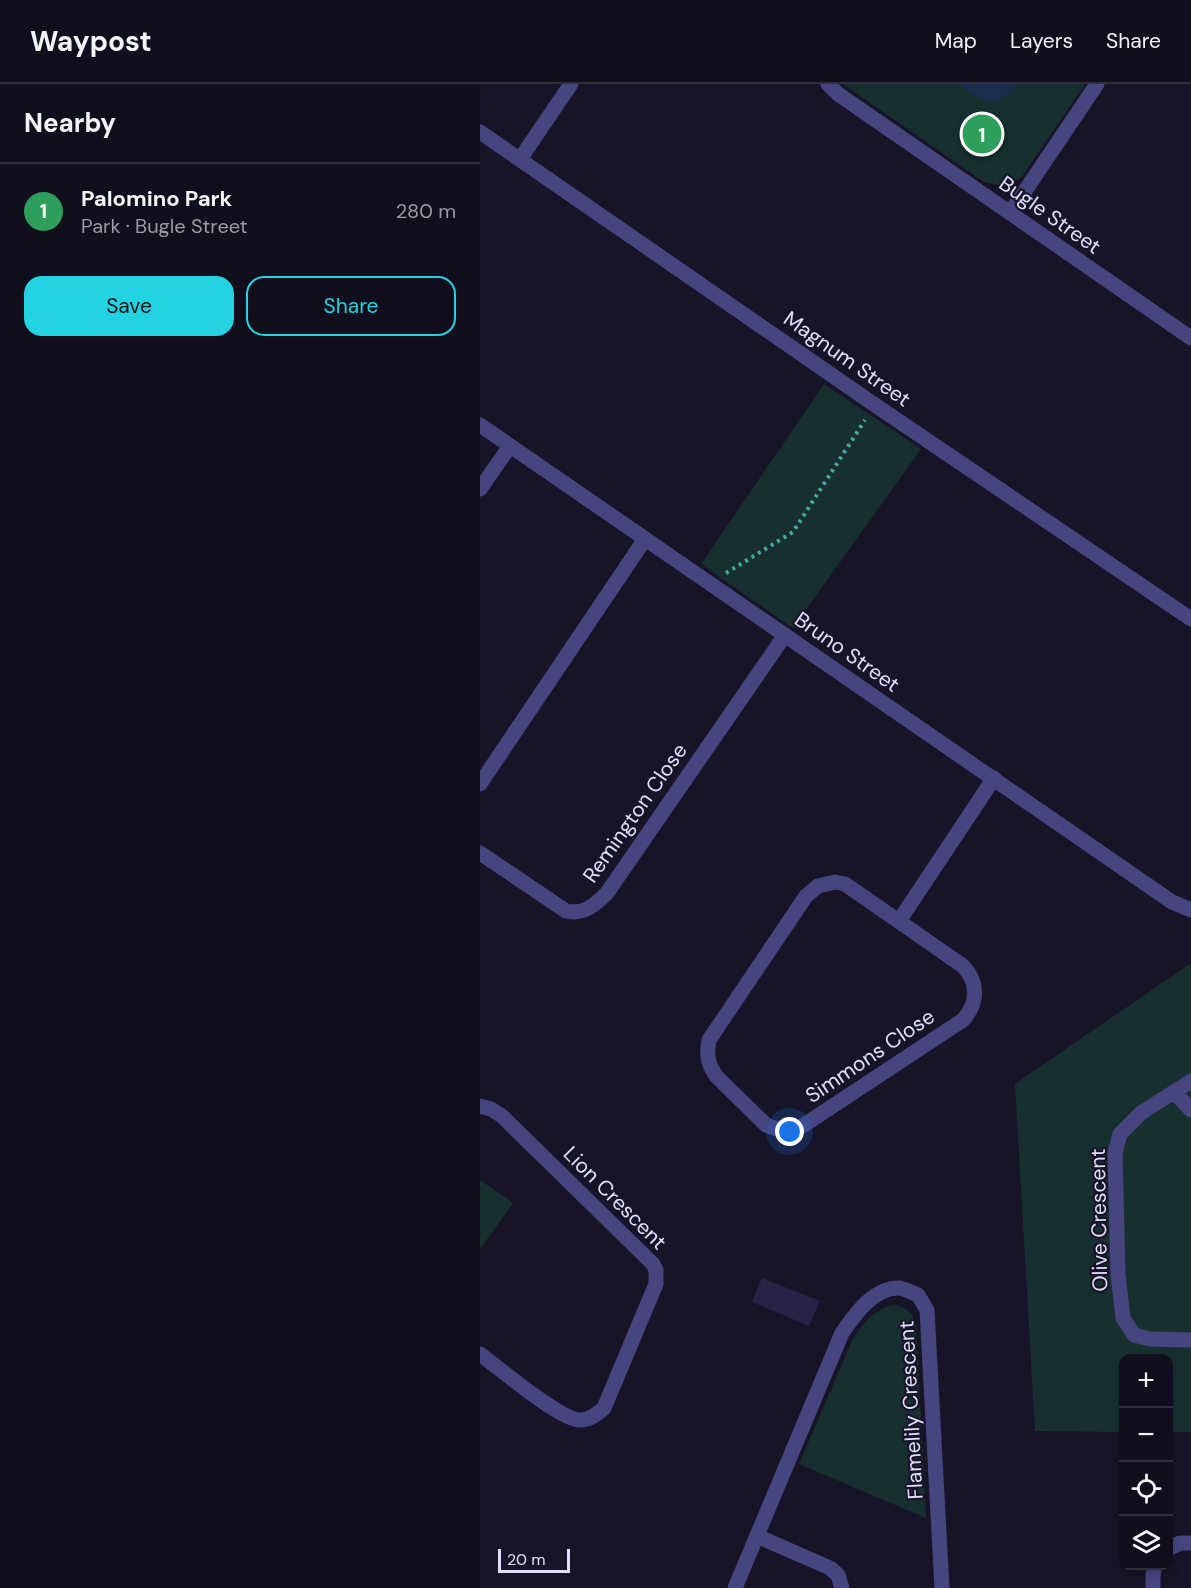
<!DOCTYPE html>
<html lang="en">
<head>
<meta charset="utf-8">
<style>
  body { margin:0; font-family:"DM Sans",sans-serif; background:#1e1d2a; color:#f1f3f6 }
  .controls { position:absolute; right:18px; bottom:18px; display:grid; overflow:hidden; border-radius:12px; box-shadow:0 3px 9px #0003 }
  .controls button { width:54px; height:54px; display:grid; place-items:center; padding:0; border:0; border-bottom:2px solid #302f3b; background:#110f1d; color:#f1f3f6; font:30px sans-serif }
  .scale { position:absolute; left:18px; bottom:15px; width:72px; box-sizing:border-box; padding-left:6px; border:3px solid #e1defb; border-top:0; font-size:16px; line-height:21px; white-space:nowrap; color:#e1defb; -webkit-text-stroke:4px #171427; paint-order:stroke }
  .you { position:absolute; left:310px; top:1048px; width:21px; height:21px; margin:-15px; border:4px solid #fff; border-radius:50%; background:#1a73e8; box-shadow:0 0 0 9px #1a73e833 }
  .badge { display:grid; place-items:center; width:39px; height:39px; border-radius:50%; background:#23d3e1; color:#fff; font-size:20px; font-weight:700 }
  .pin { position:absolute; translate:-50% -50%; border:3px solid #fff; box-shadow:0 2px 6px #0006 }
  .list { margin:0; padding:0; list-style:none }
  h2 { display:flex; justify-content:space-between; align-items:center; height:78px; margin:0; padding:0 24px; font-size:26px }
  h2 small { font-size:20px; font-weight:400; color:#9c9ca4 }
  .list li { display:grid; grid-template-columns:39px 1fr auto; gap:18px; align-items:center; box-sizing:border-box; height:96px; padding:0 24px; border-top:2px solid #302f3b }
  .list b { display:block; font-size:22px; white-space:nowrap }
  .list p { margin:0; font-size:20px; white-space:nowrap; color:#9c9ca4 }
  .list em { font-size:20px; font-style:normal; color:#9c9ca4 }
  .actions { display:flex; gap:12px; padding:18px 24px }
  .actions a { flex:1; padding:14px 0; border:2px solid #23d3e1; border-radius:18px; text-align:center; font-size:21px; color:#23d3e1 }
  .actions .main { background:#23d3e1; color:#111 }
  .icon { flex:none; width:33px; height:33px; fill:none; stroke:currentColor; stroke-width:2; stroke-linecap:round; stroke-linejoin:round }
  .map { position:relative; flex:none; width:711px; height:1504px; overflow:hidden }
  header { display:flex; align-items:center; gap:36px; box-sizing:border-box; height:84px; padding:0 30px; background:#110f1d; border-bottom:2px solid #302f3b }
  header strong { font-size:28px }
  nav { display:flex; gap:33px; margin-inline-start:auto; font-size:21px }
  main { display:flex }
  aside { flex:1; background:#110f1d }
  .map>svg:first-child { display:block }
  .green { fill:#17302f }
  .water { fill:#182e4c }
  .building { fill:#282246 }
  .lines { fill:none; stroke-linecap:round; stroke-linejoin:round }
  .path { stroke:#41aca3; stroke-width:4; stroke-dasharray:3 4.5; stroke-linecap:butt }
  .minor { stroke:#464580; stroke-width:15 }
  .labels { text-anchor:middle; stroke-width:4.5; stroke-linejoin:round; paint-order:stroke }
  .street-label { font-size:21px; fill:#e1defb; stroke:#171427 }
</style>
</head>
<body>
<header>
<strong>Waypost</strong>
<nav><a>Map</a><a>Layers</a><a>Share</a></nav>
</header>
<main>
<aside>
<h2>Nearby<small></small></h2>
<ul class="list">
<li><span class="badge" style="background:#2e9e5b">1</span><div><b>Palomino Park</b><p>Park · Bugle Street</p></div><em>280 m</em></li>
</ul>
<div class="actions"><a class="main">Save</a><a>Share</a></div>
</aside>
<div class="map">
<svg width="711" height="1504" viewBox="0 0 711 1504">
  <rect width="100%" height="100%" fill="#171427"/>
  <g class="green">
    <polygon points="363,0 605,0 541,94 523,102 504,98"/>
    <polygon points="344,300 441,365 313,544 221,480"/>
    <polygon points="711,879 711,1348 689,1348 688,1274 644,1274 643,1348 555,1347 535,1000"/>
    <polygon points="0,1096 33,1119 0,1165"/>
    <path d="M413 1221C426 1222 433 1229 436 1241L446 1434 319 1380 372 1257C381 1241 394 1225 413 1221Z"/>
  </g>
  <polygon class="water" points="479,0 539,0 516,19 494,12"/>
  <polygon class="building" points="282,1194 340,1217 329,1242 272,1218"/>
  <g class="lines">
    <polyline class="path" points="246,489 313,448 385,336"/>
    <g class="minor">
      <polyline points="348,0 358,10 711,254"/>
      <polyline points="0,48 395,321 711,535"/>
      <polyline points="40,75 91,0"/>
      <polyline points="530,129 617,0"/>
      <polyline points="0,341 692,818 711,826"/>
      <polyline points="0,405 30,362"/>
      <polyline points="0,700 165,455"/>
      <path d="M0 769 86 827C104 831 115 821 127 809L305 551"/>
      <path d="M355 798 365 800 483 882C499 899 498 919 483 936L324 1041C310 1048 300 1047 286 1041L237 993C228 981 226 971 229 956L326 812 338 802Z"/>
      <polyline points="419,837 514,694"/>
      <polyline points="711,997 661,1029 640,1050 635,1069 638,1190 643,1234 654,1251 670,1255 711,1256"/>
      <polyline points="694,1008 711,1026"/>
      <path d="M0 1022 11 1025 22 1032 173 1180 176 1186V1200L124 1324C117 1330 110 1336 100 1336 80 1336 19 1284 0 1270"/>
      <polyline points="277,1452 350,1484 358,1491 362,1504"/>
      <polyline points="688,1465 700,1459 711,1459"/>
      <path d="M255 1504 362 1249C375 1230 394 1203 420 1204 425 1205 433 1209 438 1211L447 1226 462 1504"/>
      <polyline points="673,1504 673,1491 675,1482"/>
    </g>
  </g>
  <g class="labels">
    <g class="street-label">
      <text transform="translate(570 131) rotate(35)" y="7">Bugle Street</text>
      <text transform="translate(367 275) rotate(35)" y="7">Magnum Street</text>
      <text transform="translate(367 568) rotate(35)" y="7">Bruno Street</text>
      <text transform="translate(155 729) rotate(-55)" y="7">Remington Close</text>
      <text transform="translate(390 972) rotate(-34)" y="7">Simmons Close</text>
      <text transform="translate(135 1114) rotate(45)" y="7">Lion Crescent</text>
      <text transform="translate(619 1136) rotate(-91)" y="7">Olive Crescent</text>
      <text transform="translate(431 1326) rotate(-93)" y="7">Flamelily Crescent</text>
    </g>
  </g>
</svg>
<div class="controls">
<button>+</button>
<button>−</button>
<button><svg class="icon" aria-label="locate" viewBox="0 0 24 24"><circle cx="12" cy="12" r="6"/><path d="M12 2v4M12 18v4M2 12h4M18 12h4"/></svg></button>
<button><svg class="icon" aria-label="layers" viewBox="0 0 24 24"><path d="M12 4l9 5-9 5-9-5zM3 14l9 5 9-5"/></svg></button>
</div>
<div class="scale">20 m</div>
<div class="you"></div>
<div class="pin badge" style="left:502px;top:50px;background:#2e9e5b">1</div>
</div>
</main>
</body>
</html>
